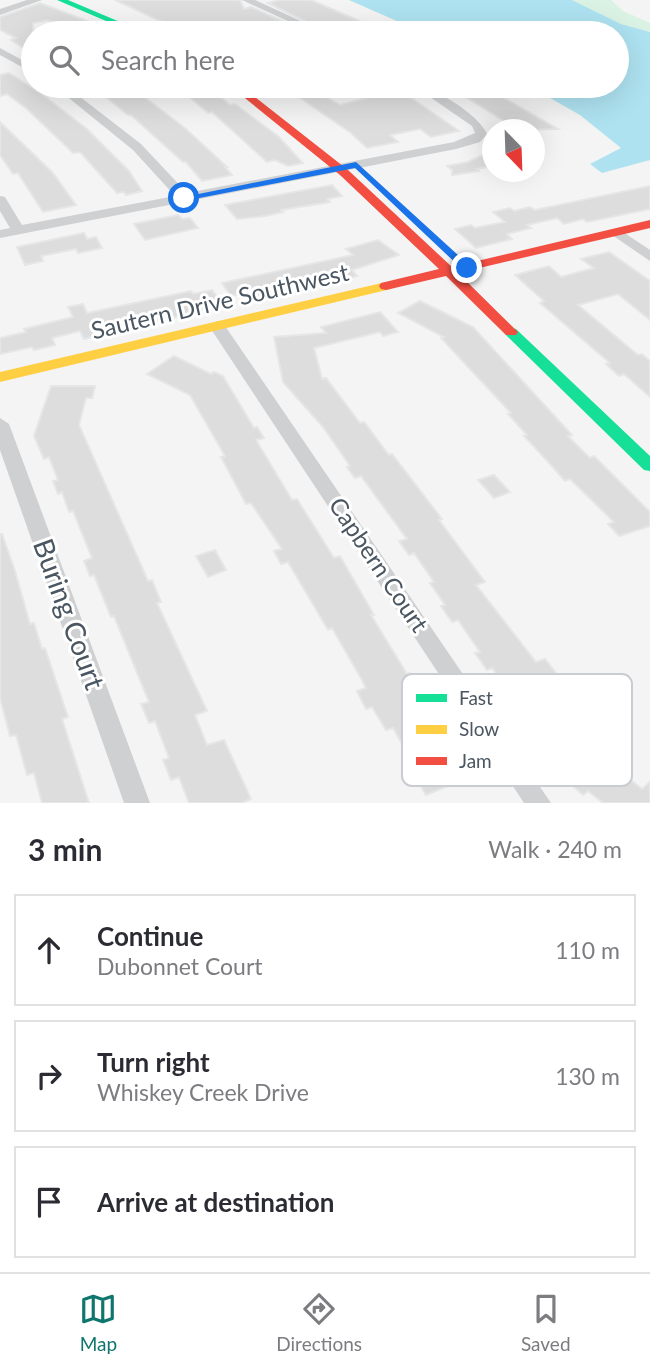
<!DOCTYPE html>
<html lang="en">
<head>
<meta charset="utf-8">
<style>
  body { margin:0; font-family:Lato,sans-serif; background:#f7f7f7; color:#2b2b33 }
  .compass { position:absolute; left:482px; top:119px; width:63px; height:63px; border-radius:50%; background:#fff; box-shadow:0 7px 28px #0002; rotate:157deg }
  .stop { position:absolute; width:21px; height:21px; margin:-16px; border:5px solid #1a73e8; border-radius:50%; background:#fff }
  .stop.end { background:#1a73e8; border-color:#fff; box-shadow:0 2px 7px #0008 }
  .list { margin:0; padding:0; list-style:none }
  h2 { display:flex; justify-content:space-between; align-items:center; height:91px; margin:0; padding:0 28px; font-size:30px }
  h2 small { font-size:23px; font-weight:400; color:#7c7c81 }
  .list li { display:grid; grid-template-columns:46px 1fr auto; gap:21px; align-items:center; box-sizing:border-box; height:112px; margin:0 14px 14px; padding:0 14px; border:2px solid #e1e1e2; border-radius:0px }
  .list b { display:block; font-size:26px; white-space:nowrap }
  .list p { margin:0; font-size:23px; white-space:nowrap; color:#7c7c81 }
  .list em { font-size:23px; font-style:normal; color:#7c7c81 }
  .icon { flex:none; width:38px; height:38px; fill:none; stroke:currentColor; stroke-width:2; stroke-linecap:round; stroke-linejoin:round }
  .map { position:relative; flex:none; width:650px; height:803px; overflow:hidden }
  .search { position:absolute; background:#fff; box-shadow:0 7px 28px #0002; left:21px; right:21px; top:21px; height:77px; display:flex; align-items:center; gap:18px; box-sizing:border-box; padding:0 24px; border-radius:38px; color:#7c7c81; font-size:26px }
  .sheet { height:469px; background:#fff }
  nav { display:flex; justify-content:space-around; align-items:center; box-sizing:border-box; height:98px; border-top:2px solid #e1e1e2; background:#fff; font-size:19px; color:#7c7c81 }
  nav a { display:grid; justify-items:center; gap:4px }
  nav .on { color:#0f766e }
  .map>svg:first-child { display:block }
  .green { fill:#d9f2e3 }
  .water { fill:#aee2f0 }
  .building { fill:#ddddde; stroke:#e5e6e7; stroke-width:2 }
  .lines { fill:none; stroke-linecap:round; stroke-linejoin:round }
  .street { fill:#ced0d2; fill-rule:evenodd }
  .fast { fill:#16e098; fill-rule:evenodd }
  .slow { fill:#ffcf43; fill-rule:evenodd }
  .jam { fill:#f24e42; fill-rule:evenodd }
  .route { fill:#1a73e8 }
  .labels { text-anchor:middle; stroke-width:6; stroke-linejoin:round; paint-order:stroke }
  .street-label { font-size:24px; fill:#4a5661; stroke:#fff }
  .near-street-label { font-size:28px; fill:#4a5661; stroke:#fff }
  .key { fill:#fff; stroke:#c9ccd0; stroke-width:2 }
  .key-label { font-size:19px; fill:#4a5661 }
</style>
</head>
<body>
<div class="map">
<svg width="650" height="803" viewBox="0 0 650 803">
  <rect width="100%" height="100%" fill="#f4f4f4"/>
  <polygon class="green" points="572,0 611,0 623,11 650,23 650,32 621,24"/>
  <polygon class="water" points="349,0 572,0 621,24 650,32 650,160 602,173 590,164 621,148 580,115 529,86 617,86 617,33 424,33"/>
  <g class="building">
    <polygon points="115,0 240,0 244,9 251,7 308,33 270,33 261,27 236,33 186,33"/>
    <polygon points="280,0 311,0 387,33 329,33 268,3"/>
    <polygon points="40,3 82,19 101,28 75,33 48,20 33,23 33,54 11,40 16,38 0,30 0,17"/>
    <polygon points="9,73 43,95 87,129 129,171 142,191 126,195 124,192 117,193 80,152 73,153 26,108 7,94 0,96 0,75"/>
    <polygon points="93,86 130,86 186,129 227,167 225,167 232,175 202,181 186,162 183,162 131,115 128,115"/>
    <polygon points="207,86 230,105 235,104 278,136 303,163 288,166 275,160 267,162 212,112 208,113 181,90"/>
    <polygon points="360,86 394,86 459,131 431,137 420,129 390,135 398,142 367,148 351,133 293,93 312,89 340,105 374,96"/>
    <polygon points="448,86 483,86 558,129 510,130 509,124"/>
    <polygon points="0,122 53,173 76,205 43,212 18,173 13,174 0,155"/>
    <polygon points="493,150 493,166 477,169 479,171 452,175 452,170 447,166 468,162"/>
    <polygon points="332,185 342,196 327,199 330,202 281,210 283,212 265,216 237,219 225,205"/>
    <polygon points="650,186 650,209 587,222 583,219 564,224 557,218 527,225 531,228 507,234 512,239 476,248 455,229 471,225 475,228 505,222 493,212 510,208 514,211 530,207 535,210"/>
    <polygon points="178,215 182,219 190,218 198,228 145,240 134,224"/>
    <polygon points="84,233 87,239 96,237 102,248 78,253 76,249 41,256 43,261 25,265 17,247"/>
    <polygon points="378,240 399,255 352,270 357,276 343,280 337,273 290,283 296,290 254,300 248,292 231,296 222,283 353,255 346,249"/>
    <polygon points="609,252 650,281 650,320 618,294 578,305 638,355 642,354 650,361 650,397 624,374 619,376 606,364 610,363 540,303 544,301 515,275 549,266 561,277 594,268 581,259"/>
    <polygon points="212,290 223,305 156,322 153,317 128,321 100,327 104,334 84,339 80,331 52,338 55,345 34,350 32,347 0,354 0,338 26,332 24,329 73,317 68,307 83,304 87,313 191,291 193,294"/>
    <polygon points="420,301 473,327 572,435 568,436 590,458 594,456 650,512 650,526 619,536 608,524 614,522 570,479 565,481 550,464 524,436 527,435 508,414 511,413 441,338 444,337 398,313"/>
    <polygon points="380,312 398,332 383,336 380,332 314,348 322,379 326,378 360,423 364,422 389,455 392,454 442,519 439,520 485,582 476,585 536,662 545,659 564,683 552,688 574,716 587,711 601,728 551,748 492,668 487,670 475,653 480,652 458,620 452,622 441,606 445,605 430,583 434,582 414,553 409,555 399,541 407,539 361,476 355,478 347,467 350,466 323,427 283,382 274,337 326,333 321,327"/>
    <polygon points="174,356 211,374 214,372 223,376 254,428 257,427 264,438 256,440 292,500 297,499 334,558 340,556 374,615 371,615 407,674 410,673 464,755 468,753 480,773 426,795 409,766 423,760 410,738 401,742 393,728 386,730 372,707 366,709 357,691 366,688 362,680 332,628 328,630 288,562 281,564 274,551 282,549 251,503 246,504 221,457 225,456 190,395 147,374"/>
    <polygon points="51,386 95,386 92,398 86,398 79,425 148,581 152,580 161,602 157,603 207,711 195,715 207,745 224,740 251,799 241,803 189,803 179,777 171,780 163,760 169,758 155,721 149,723 141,704 149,702 114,616 111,617 94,575 90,576 84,561 92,558 73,511 69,512 62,492 58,494 53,481 58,480 49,457 44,459 34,436"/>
    <polygon points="494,475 510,492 494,498 478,480"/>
    <polygon points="0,534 2,534 15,571 30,624 34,623 42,649 45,648 68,717 62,719 89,803 42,803 34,773 27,775 16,735 10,736 0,698"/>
    <polygon points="215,550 226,570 208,577 196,556"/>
    <polygon points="602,742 620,756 611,764 642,789 650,782 650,803 603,803 588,791 583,795 561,776"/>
  </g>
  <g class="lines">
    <g class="street">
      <polygon points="27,0 42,0 0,15 0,9"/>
      <polygon points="242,0 255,0 327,33 314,33"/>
      <polygon points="0,48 33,66 33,73 0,55"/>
      <path d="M54 86H66L141 144 187 193 454 142 475 133 472 126 414 86C434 86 479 115 487 134L480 142 456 149 0 238V230L10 228 0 211V196L5 197 22 225 175 196 133 150Z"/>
      <polygon points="617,228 650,250 650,261 612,235 610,232"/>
      <polygon points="217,321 223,323 551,803 524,803 209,326"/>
      <polygon points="0,418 9,424 150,803 124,803 0,450"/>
    </g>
    <g class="fast">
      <polygon points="57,0 68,0 146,33 134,33"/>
      <polygon points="511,328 516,329 650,456 650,471 644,470 506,335 504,332"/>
    </g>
    <polygon class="slow" points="386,282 393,286 391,289 0,382 0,372"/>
    <polygon class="jam" points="230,86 241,86 348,170 452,267 650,220 650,228 458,273 518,332 516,335 506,335 446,276 386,290 381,289 379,286 381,283 439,269 340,175"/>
  </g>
  <polygon class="route" points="356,162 470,266 470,270 463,270 355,168 184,201 179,198"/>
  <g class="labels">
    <g class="street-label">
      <text transform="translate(220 302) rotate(-13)" y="8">Sautern Drive Southwest</text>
      <text transform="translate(378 565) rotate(56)" y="8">Capbern Court</text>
    </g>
    <g class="near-street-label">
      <text transform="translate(69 614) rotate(70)" y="10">Buring Court</text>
    </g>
  </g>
  <rect x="402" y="674" width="230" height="112" rx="10" class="key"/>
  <rect x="416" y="694" width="31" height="8" fill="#16e098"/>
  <rect x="416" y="725" width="31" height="9" fill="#ffcf43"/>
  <rect x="416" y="757" width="31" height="8" fill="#f24e42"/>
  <g class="key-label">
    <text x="459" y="705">Fast</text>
    <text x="459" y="736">Slow</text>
    <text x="459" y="768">Jam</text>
  </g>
</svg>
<svg class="compass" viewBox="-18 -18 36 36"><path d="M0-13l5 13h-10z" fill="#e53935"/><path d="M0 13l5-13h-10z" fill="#7c7c81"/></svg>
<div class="stop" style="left:184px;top:198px"></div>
<div class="stop end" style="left:467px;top:268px"></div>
<div class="search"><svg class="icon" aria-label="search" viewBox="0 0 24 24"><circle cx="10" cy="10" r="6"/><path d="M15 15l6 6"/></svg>Search here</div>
</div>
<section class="sheet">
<h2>3 min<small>Walk · 240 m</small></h2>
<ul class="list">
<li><svg class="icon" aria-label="ahead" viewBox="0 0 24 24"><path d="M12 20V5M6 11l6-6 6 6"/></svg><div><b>Continue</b><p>Dubonnet Court</p></div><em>110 m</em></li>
<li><svg class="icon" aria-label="right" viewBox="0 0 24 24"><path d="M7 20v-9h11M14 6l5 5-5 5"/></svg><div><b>Turn right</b><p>Whiskey Creek Drive</p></div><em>130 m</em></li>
<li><svg class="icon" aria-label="arrive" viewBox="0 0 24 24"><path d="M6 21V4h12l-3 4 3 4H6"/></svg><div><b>Arrive at destination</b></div></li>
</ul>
</section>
<nav>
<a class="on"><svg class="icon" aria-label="map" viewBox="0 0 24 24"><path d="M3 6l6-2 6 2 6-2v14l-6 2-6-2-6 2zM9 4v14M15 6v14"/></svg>Map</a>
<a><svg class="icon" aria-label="directions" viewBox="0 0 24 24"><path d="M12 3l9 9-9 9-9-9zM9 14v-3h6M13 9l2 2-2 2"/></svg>Directions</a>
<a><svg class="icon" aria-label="saved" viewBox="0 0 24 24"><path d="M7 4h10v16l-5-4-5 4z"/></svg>Saved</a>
</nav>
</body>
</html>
